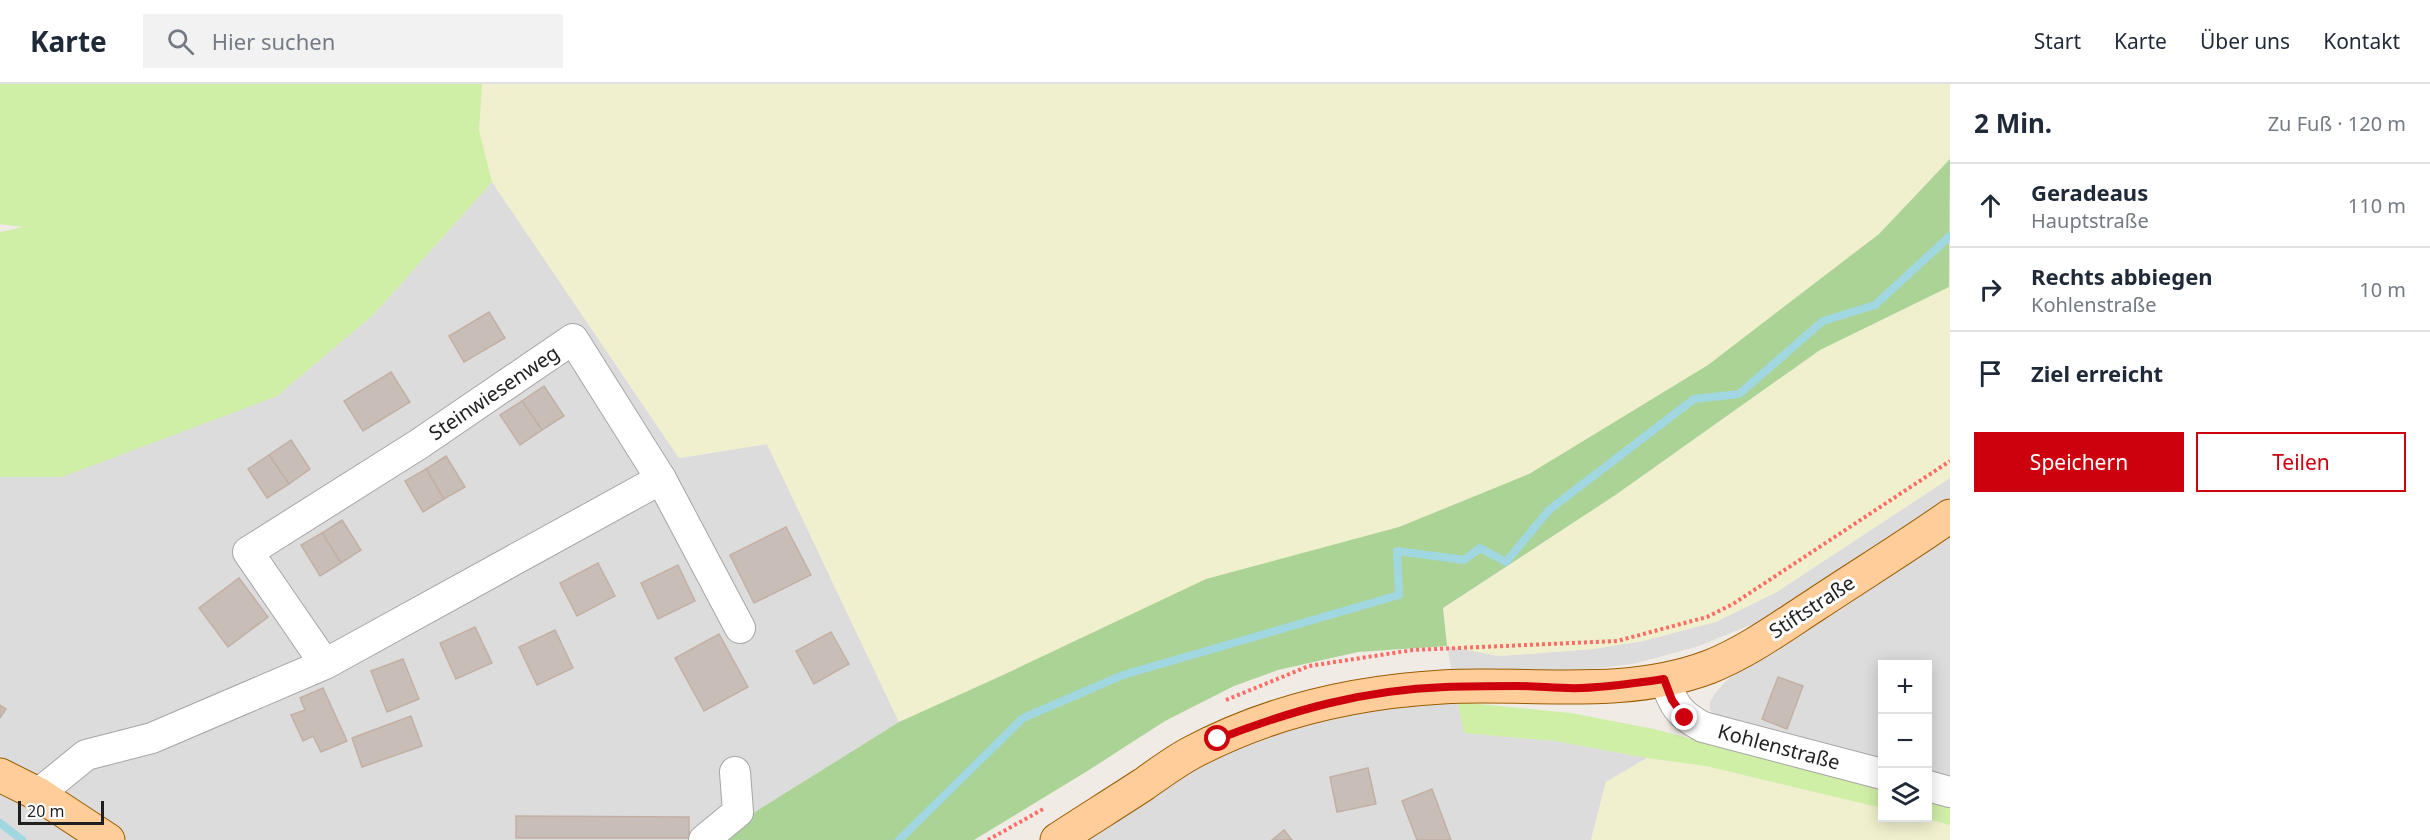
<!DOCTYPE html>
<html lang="de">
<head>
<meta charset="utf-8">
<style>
  body { margin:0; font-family:"Noto Sans",sans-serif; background:#f2f2f3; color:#1f2937 }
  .controls { position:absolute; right:18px; bottom:18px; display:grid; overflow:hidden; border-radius:0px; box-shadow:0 3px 15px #0003 }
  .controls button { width:54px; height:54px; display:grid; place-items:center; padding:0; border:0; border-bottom:2px solid #e0e1e3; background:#fff; color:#1f2937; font:30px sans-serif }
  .scale { position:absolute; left:18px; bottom:15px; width:86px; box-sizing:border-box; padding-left:6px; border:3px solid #1f1f1f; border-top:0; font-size:16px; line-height:21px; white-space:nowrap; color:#1f1f1f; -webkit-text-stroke:4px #fff; paint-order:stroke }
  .stop { position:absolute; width:18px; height:18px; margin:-14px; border:4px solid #cd000e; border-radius:50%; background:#fff }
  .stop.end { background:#cd000e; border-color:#fff; box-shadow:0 2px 6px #0008 }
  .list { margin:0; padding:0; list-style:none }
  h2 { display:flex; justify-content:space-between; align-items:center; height:78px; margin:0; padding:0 24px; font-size:26px }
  h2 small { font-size:20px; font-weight:400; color:#747a83 }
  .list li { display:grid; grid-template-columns:39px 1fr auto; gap:18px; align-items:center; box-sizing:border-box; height:84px; padding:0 24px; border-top:2px solid #e0e1e3 }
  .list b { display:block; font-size:22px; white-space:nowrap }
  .list p { margin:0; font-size:20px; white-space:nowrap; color:#747a83 }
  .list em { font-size:20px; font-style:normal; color:#747a83 }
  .actions { display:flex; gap:12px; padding:18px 24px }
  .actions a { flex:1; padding:14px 0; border:2px solid #cd000e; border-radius:0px; text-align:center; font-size:21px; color:#cd000e }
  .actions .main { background:#cd000e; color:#fff }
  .icon { flex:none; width:33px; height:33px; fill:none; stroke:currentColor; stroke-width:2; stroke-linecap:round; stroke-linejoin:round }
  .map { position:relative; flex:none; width:1950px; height:756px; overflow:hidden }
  header { display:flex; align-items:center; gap:36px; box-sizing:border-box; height:84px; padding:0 30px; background:#fff; border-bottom:2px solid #e0e1e3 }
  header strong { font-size:28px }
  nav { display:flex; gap:33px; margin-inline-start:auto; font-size:21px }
  .search { width:420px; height:54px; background:#f2f2f3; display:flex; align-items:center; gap:15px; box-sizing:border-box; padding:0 21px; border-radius:0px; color:#747a83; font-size:22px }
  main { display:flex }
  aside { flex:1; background:#fff }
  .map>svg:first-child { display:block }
  .residential { fill:#dddcdc }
  .farmland { fill:#f0f0ce }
  .grass { fill:#cfeea6 }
  .forest { fill:#acd396 }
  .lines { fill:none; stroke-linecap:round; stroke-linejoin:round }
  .stream { stroke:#a1d7e1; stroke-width:8 }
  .building { fill:#c8bdb7; stroke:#c3b0a5; stroke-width:1.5 }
  .minor-casing { stroke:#a6a6a6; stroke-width:32 }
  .major-casing { stroke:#995c00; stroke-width:35 }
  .path { stroke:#ff6c66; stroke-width:4; stroke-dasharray:3 3; stroke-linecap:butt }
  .minor { stroke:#fff; stroke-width:30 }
  .major { stroke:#ffcd9a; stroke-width:33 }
  .route { stroke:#cd000e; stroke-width:8 }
  .labels { text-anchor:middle; stroke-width:6; stroke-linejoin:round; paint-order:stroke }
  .street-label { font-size:20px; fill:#1f1f1f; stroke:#fff }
</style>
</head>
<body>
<header>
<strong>Karte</strong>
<div class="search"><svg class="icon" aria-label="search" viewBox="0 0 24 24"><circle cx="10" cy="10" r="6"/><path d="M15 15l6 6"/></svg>Hier suchen</div>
<nav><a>Start</a><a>Karte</a><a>Über uns</a><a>Kontakt</a></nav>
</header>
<main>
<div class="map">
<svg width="1950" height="756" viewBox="0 0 1950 756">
  <rect width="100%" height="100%" fill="#f0ebe4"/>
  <g class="residential">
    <polygon points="492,98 679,374 767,360 899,638 710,756 0,756 0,393 277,312 373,231"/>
    <polygon points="1950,394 1950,413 1815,504 1758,538 1696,563 1633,580 1589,585 1452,589 1447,562 1499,572 1593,565 1643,557 1775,509"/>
    <polygon points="1950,446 1950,693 1928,688 1928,580 1882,580 1882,676 1720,637 1710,626 1710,618 1715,610 1723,600 1737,588"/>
    <polygon points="1458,618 1465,649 1555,657 1647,674 1606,698 1591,756 1082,756 1165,701 1219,672 1284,644 1363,624"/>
  </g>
  <g class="farmland">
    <polygon points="482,0 1950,0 1950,75 1879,150 1708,281 1529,390 1399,443 1003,591 899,638 767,360 679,374 492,98 479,46"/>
    <polygon points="1950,201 1950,394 1775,509 1716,538 1643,557 1593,565 1499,572 1447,562 1443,525 1614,412 1820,266"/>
    <polygon points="1647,674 1706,682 1882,724 1882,734 1924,734 1934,736 1950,741 1950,756 1591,756 1606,698"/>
  </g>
  <g class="grass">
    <polygon points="0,0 482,0 479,46 492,98 373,231 277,312 62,393 0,393 0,148 23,143 0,140"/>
    <polygon points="1458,618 1571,629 1654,645 1882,705 1882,724 1706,682 1647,674 1555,657 1464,649"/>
    <polygon points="1928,716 1950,722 1950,741 1924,734 1928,734"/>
  </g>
  <polygon class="forest" points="1950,75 1949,203 1820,266 1614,412 1443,524 1447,562 1358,568 1278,586 1234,602 1165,637 1089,686 974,756 710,756 899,638 1003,591 1206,495 1399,443 1529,390 1708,281 1879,150"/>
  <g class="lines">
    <g class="stream">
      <polyline points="0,739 22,756"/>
      <polyline points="899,756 1023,634 1123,591 1399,511 1397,467 1464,476 1480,464 1506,478 1549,426 1694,315 1739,310 1823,237 1875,221 1950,152"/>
    </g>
  </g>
  <g class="building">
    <polygon points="489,228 505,254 464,278 449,252"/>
    <polygon points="391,288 410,318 363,347 344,317"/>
    <polygon points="544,302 564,332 542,346 522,317"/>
    <polygon points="522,317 542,346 520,361 500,331"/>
    <polygon points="291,356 310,385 289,400 269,371"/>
    <polygon points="269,371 289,400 267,414 248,385"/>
    <polygon points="446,372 465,403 444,415 426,385"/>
    <polygon points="426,385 444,415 423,428 405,397"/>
    <polygon points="342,436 361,466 341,479 322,449"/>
    <polygon points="786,443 811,491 754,519 730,471"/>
    <polygon points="322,449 341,479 320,492 301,461"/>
    <polygon points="598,479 615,512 577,532 560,499"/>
    <polygon points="678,481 695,517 658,535 641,499"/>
    <polygon points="239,494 268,533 228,563 199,524"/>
    <polygon points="475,543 492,579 456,595 440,559"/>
    <polygon points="555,546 573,584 537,601 519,563"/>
    <polygon points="831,548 849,580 814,600 796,567"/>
    <polygon points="719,550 748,603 704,627 675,574"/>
    <polygon points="403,575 419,615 387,628 371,587"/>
    <polygon points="1778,593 1803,602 1787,645 1762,635"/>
    <polygon points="323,604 347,657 321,668 313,652 303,657 291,631 305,626 300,614"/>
    <polygon points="0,621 6,625 0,634"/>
    <polygon points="411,632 422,662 362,683 352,654"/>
    <polygon points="1368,684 1376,720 1337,728 1330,693"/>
    <polygon points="1432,705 1451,756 1417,756 1402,717"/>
    <polygon points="516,732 689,733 689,754 516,754"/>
    <polygon points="1284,746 1292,756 1272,756"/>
  </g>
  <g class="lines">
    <defs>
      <g id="minor">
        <polyline points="661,395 740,544"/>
        <path d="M1664 595C1674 621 1678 630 1703 643L1882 690"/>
        <polyline points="1928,702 1950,708"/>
        <polyline points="38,710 86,671 152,654 325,580 661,395 573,255 419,360 248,468 325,580"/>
        <polyline points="704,756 738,728 735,688"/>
      </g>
      <g id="major">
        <polyline points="0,691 38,710 108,756"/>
        <path d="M1057 756C1086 737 1115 719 1144 700 1158 690 1173 679 1189 670 1267 628 1354 608 1442 603 1531 598 1624 615 1709 583 1747 568 1781 543 1815 521 1860 491 1906 463 1950 432"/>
      </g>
    </defs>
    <use href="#minor" class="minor-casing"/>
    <use href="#major" class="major-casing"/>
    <g class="path">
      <polyline points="1226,616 1309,582 1413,566 1617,557 1707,533 1733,520 1950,377"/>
      <polyline points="988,756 1045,724"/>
    </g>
    <use href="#minor" class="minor"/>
    <use href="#major" class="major"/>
  </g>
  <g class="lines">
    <path class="route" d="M1218 655C1293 626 1363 606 1445 603 1469 602 1494 602 1518 602 1539 602 1561 605 1582 604 1610 603 1637 599 1664 595L1672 616 1685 634"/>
  </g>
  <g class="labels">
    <g class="street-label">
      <text transform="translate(494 309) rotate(-34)" y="7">Steinwiesenweg</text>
      <text transform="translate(1812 523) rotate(-33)" y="7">Stiftstraße</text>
      <text transform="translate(1779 663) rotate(15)" y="7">Kohlenstraße</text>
    </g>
  </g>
</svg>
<div class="controls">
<button>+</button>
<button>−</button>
<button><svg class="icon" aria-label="layers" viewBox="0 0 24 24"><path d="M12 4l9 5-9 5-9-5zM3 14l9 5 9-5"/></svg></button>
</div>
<div class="scale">20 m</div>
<div class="stop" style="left:1218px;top:655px"></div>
<div class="stop end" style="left:1685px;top:634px"></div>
</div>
<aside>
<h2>2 Min.<small>Zu Fuß · 120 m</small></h2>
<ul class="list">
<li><svg class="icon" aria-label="ahead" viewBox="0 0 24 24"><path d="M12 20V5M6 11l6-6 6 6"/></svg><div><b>Geradeaus</b><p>Hauptstraße</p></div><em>110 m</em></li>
<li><svg class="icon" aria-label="right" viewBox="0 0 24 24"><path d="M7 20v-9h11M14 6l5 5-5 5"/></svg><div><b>Rechts abbiegen</b><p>Kohlenstraße</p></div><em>10 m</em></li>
<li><svg class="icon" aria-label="arrive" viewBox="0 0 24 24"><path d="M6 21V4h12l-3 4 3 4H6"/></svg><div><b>Ziel erreicht</b></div></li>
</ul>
<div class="actions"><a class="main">Speichern</a><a>Teilen</a></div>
</aside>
</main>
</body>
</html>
